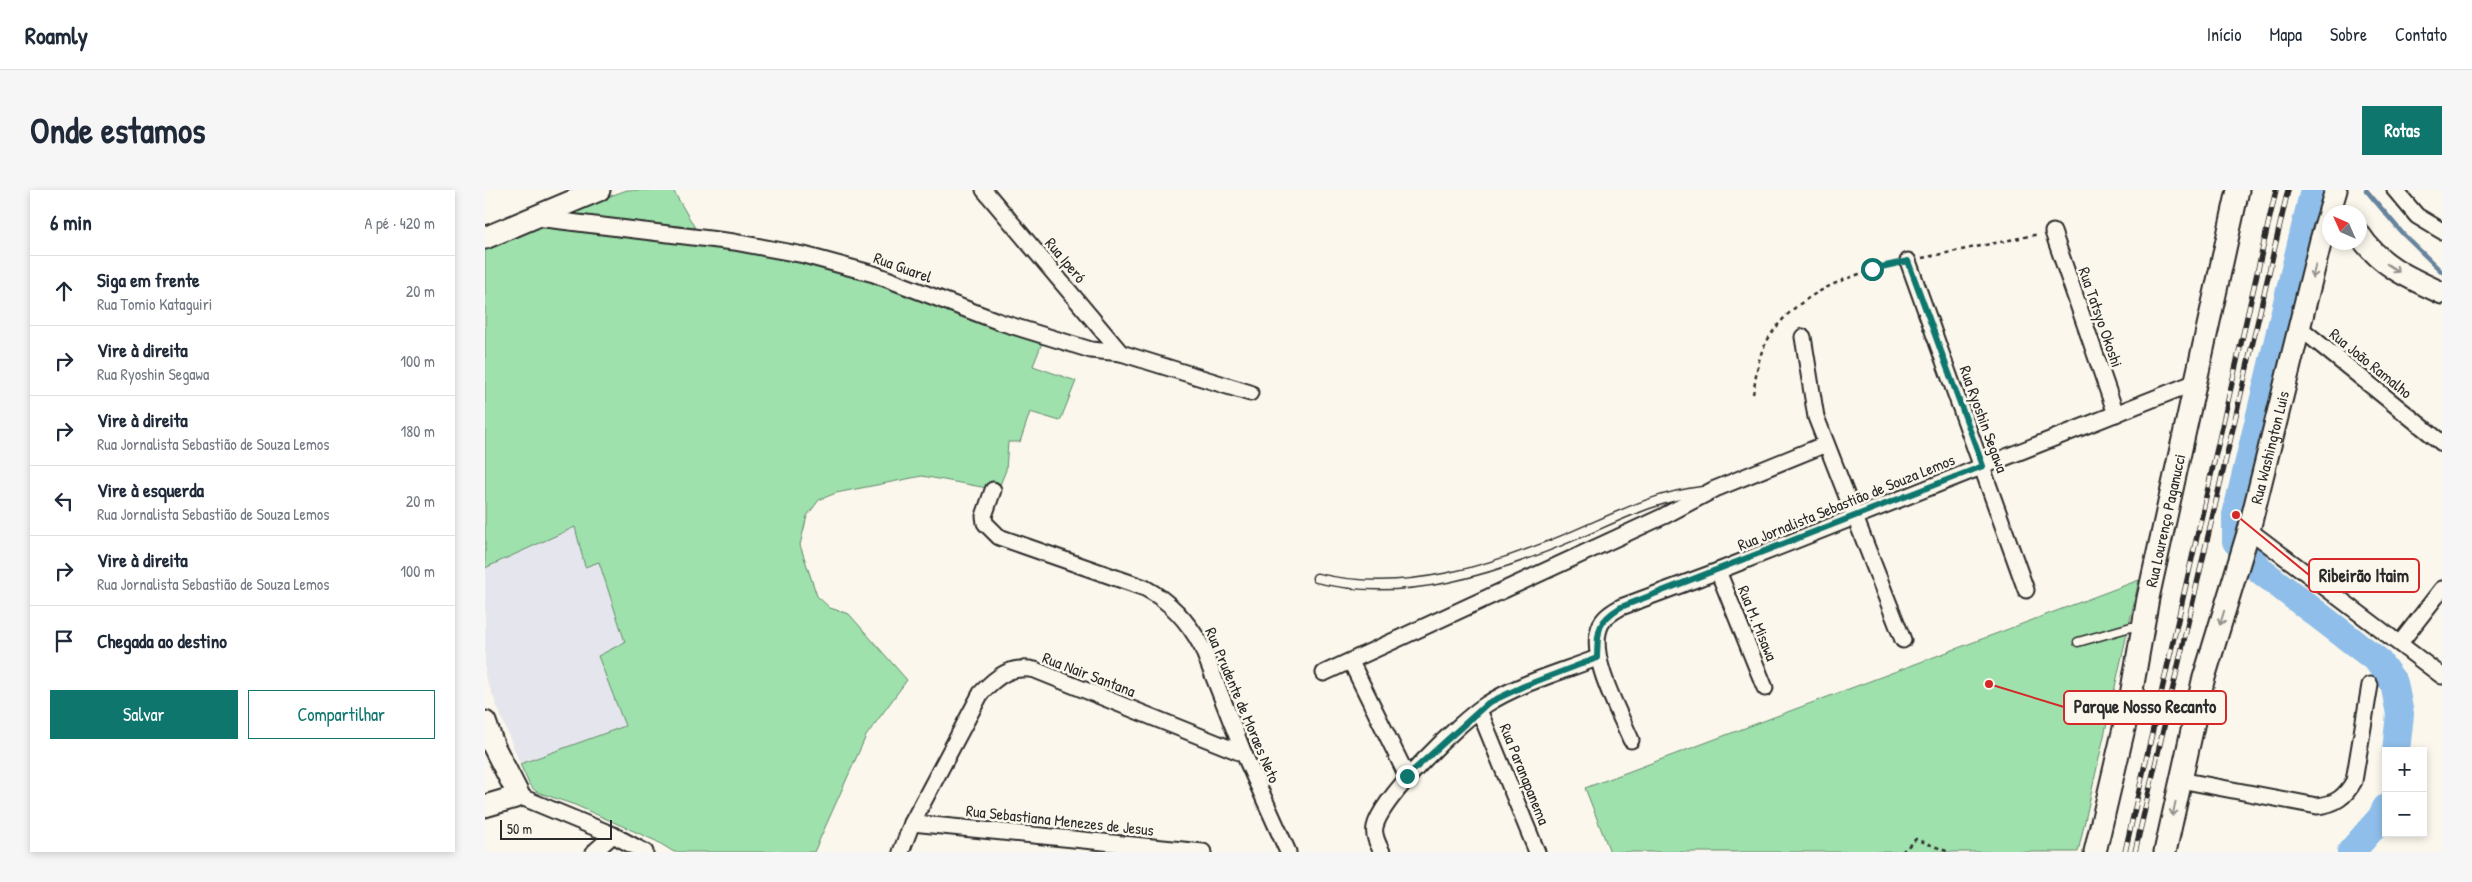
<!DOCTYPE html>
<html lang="pt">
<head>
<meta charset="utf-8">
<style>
  body { margin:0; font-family:"Patrick Hand",sans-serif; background:#f6f6f7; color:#1f2937 }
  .controls { position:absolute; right:15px; bottom:15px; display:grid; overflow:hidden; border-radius:0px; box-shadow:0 2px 8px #0003 }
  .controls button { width:45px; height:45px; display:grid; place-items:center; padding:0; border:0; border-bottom:1px solid #e0e1e3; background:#fff; color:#1f2937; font:25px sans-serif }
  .compass { position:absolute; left:1837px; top:15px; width:45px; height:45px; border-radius:50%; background:#fff; box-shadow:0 2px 8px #0003; rotate:315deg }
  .scale { position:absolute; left:15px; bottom:12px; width:112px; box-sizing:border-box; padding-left:5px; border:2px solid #2b2b2b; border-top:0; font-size:14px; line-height:18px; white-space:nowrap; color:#2b2b2b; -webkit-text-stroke:4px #fbf7ec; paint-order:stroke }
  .stop { position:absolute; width:15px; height:15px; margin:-11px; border:4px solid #0f766e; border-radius:50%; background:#fff }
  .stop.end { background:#0f766e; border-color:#fff; box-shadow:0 1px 5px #0008 }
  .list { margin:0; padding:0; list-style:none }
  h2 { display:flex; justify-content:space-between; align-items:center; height:65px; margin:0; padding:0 20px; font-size:21px }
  h2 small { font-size:16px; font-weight:400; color:#747a83 }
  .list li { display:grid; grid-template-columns:32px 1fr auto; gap:15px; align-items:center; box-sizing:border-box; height:70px; padding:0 20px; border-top:1px solid #e0e1e3 }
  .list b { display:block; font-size:19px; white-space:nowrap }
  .list p { margin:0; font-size:16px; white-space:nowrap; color:#747a83 }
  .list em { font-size:16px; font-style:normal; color:#747a83 }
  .actions { display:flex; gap:10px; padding:15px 20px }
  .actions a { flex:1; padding:11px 0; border:1px solid #0f766e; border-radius:0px; text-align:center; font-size:18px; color:#0f766e }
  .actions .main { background:#0f766e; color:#fff }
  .icon { flex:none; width:28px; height:28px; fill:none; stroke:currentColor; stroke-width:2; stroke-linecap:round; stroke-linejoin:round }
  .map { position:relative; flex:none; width:1957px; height:662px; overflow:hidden; border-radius:0px }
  header { display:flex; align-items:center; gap:30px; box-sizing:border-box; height:70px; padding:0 25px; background:#fff; border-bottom:1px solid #e0e1e3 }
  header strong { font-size:24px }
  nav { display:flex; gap:28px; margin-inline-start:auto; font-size:18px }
  .intro { display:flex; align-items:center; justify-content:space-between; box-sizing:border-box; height:120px; padding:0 30px }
  h1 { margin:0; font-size:35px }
  .button { padding:12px 22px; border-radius:0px; background:#0f766e; color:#fff; font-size:18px; font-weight:700 }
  main { display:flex; gap:30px; padding:0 30px }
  aside { flex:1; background:#fff; border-radius:0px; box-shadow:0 2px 8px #0003 }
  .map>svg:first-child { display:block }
  .built { fill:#e5e6ed }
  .green { fill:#9ee1ac; stroke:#64866c }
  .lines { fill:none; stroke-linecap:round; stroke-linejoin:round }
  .stream { stroke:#66839d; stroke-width:4.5 }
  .river { stroke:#8ebee9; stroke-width:28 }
  .lane-casing { stroke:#2b2b2b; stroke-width:11 }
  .street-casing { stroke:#2b2b2b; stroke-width:19 }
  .secondary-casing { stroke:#2b2b2b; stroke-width:25 }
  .path { stroke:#2b2b2b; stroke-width:2.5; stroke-dasharray:4 4; stroke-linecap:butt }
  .lane { stroke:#fbf7ec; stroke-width:8 }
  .street { stroke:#fbf7ec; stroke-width:15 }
  .secondary { stroke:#fbf7ec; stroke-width:21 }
  .rail-casing { stroke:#2b2b2b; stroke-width:5.5 }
  .rail { stroke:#fbf7ec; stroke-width:4; stroke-dasharray:11; stroke-linecap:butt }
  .oneway { stroke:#93918c }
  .route { stroke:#0f766e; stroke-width:6 }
  .labels { text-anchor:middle; stroke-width:5; stroke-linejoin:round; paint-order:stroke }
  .street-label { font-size:16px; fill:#2b2b2b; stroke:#fbf7ec }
  .leader { fill:none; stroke:#d62828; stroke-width:2 }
  .callout-dot { fill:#d62828; stroke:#fbf7ec; stroke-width:2 }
  .callout { fill:#fbf7ec; stroke:#d62828; stroke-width:2 }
  .callout-label { font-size:18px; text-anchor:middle; font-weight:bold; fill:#2b2b2b }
</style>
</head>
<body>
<header>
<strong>Roamly</strong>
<nav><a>Início</a><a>Mapa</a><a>Sobre</a><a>Contato</a></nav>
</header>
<div class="intro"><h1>Onde estamos</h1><a class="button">Rotas</a></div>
<main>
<aside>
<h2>6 min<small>A pé · 420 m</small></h2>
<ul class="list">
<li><svg class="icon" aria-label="ahead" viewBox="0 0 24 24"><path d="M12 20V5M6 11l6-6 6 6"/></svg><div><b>Siga em frente</b><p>Rua Tomio Kataguiri</p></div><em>20 m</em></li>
<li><svg class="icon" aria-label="right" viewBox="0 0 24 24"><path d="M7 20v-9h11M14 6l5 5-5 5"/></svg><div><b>Vire à direita</b><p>Rua Ryoshin Segawa</p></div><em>100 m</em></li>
<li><svg class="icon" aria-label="right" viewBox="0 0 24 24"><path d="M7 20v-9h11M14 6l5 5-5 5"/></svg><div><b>Vire à direita</b><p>Rua Jornalista Sebastião de Souza Lemos</p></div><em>180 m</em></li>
<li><svg class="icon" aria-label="left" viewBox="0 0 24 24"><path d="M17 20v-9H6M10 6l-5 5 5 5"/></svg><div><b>Vire à esquerda</b><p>Rua Jornalista Sebastião de Souza Lemos</p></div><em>20 m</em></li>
<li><svg class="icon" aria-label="right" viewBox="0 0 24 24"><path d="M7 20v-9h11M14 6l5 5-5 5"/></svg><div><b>Vire à direita</b><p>Rua Jornalista Sebastião de Souza Lemos</p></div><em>100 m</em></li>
<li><svg class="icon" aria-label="arrive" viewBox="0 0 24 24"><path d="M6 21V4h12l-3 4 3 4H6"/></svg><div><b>Chegada ao destino</b></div></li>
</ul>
<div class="actions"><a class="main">Salvar</a><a>Compartilhar</a></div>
</aside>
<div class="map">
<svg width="1957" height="662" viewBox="0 0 1957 662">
  <rect width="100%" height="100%" fill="#fbf7ec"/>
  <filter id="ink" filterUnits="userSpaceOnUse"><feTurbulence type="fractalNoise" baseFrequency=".02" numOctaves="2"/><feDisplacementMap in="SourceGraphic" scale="10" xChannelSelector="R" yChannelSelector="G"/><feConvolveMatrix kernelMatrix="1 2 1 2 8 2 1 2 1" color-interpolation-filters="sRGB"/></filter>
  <g filter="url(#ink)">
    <polygon class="built" points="90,337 100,376 114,372 140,452 113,466 140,536 35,574 0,486 0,378"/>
    <g class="green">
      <polygon points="142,0 188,0 210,38 78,23"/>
      <polygon points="56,35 270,63 378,85 557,153 548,176 591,191 575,231 545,222 535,252 523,252 521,280 513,300 437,286 351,303 334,310 322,326 315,355 332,406 345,418 364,424 422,490 381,546 329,662 189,662 171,651 90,615 52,602 45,596 35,574 140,536 113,466 140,452 114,372 100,377 90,337 0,378 0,58"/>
      <polygon points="1654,390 1593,662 1125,662 1100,598"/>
    </g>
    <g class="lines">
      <g class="stream">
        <polyline points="1881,0 1918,44 1957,82"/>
        <polyline points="1824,24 1835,20"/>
      </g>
      <g class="river">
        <polyline points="1829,0 1751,325 1751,351 1776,381 1892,470 1909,493 1915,524 1911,561"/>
        <polyline points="1866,662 1896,628 1901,618"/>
      </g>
      <defs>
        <g id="lane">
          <path d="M832 388C920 409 1008 380 1090 345 1132 327 1172 306 1218 301"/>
          <polyline points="1593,452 1646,437 1657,437"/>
        </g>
        <g id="street">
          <polyline points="499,0 636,163"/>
          <polyline points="1910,0 1932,26 1957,41"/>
          <polyline points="52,28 249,52 319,65 389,84 515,132 606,160 636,163 765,203"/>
          <polyline points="1568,42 1631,224"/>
          <polyline points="1423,71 1541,400"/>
          <polyline points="1815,138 1957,253"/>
          <polyline points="1318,147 1331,227 1418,450"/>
          <path d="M508 300 499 326 500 333 514 347 660 398C686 412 703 431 717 457L759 564 803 662"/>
          <polyline points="1764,340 1957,486"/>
          <polyline points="1233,381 1280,498"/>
          <polyline points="1915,453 1957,399"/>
          <polyline points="866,472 922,586"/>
          <polyline points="839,483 1179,326 1230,299 1341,254"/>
          <polyline points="994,520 1052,662"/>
          <path d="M1146 550C1134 521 1101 464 1116 434 1120 426 1129 421 1136 417L1233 381 1711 192"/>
          <path d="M1695 590 1832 616C1851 614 1860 607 1869 591L1885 495"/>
          <polyline points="34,606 128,645 160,662"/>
          <polyline points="427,633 718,662"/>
          <polyline points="109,662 128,645"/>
          <path d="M416 662 427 633 496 503C512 486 526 475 550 480L759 564"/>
          <path d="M897 662C893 654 888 646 890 637 896 608 976 530 1002 514 1035 493 1076 482 1112 468"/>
        </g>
        <g id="secondary">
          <path d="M1874 44C1894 75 1924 88 1957 103"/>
          <polyline points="0,48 114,0"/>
          <polyline points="0,532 9,557 34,606 0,616"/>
          <path id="s1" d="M1610 662 1644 517 1663 408 1753 0"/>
          <path id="s2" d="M1680 662 1718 491 1764 340 1836 50 1851 0"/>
        </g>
      </defs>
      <use href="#lane" class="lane-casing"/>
      <use href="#street" class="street-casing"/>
      <use href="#secondary" class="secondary-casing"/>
      <g class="path">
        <polyline points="1437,68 1554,44"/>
        <path d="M1268 204C1271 189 1272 172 1278 159 1301 108 1359 86 1410 74"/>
        <polyline points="1417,662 1431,649 1464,662"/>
      </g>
      <use href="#lane" class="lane"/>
      <use href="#street" class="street"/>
      <use href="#secondary" class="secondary"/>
      <defs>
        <g id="rail">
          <polyline points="1640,662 1791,0"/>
          <polyline points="1650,662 1803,0"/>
        </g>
      </defs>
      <use href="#rail" class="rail-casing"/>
      <use href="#rail" class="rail"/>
    </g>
    <defs><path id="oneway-shaft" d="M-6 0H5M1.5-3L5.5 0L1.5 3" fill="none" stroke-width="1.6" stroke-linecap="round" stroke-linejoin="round" transform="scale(1.25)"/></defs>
    <g class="oneway">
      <use href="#oneway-shaft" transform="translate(1908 78) rotate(33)"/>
      <use href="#oneway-shaft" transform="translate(1829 81) rotate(103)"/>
      <use href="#oneway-shaft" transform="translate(1737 428) rotate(107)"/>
      <use href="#oneway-shaft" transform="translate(1689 619) rotate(102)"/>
    </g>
  </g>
  <g class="lines" filter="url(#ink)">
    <path class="route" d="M922 586 1003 513 1039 496 1112 468C1113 441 1111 432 1136 417L1498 276 1423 71 1387 79"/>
  </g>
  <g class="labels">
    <g class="street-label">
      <text transform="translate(581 70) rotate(50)" y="6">Rua Iperó</text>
      <text transform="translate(418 77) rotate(20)" y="6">Rua Guarel</text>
      <text transform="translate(1616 127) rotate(71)" y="6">Rua Tatsyo Okoshi</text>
      <text transform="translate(1886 173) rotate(39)" y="6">Rua João Ramalho</text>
      <text transform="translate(1499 229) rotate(70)" y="6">Rua Ryoshin Segawa</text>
      <text dy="6" stroke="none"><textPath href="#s2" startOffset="418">Rua Washington Luis</textPath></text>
      <text transform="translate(1361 312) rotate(-22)" y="6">Rua Jornalista Sebastião de Souza Lemos</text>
      <text dy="6" stroke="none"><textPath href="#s1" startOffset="339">Rua Lourenço Paganucci</textPath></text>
      <text transform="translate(1273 433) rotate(68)" y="6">Rua M. Misawa</text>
      <text transform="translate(604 484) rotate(21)" y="6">Rua Nair Santana</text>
      <text transform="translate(758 515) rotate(67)" y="6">Rua Prudente de Moraes Neto</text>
      <text transform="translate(1040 584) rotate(68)" y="6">Rua Paranapanema</text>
      <text transform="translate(575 630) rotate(6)" y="6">Rua Sebastiana Menezes de Jesus</text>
    </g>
  </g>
  <path class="leader" d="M1751 325L1824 385M1504 494L1579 517"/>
  <g class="callout-dot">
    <circle cx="1751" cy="325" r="5"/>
    <circle cx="1504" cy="494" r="5"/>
  </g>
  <g class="callout">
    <rect x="1824" y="369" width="110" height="33" rx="5"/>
    <rect x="1579" y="501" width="162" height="33" rx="5"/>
  </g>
  <g class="callout-label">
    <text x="1879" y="392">Ribeirão Itaim</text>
    <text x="1660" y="523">Parque Nosso Recanto</text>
  </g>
</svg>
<div class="controls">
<button>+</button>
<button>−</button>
</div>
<svg class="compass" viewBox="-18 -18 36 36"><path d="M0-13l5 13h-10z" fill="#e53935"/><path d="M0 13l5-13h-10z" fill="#747a83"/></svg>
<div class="scale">50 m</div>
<div class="stop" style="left:1387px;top:79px"></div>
<div class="stop end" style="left:922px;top:586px"></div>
</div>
</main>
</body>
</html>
